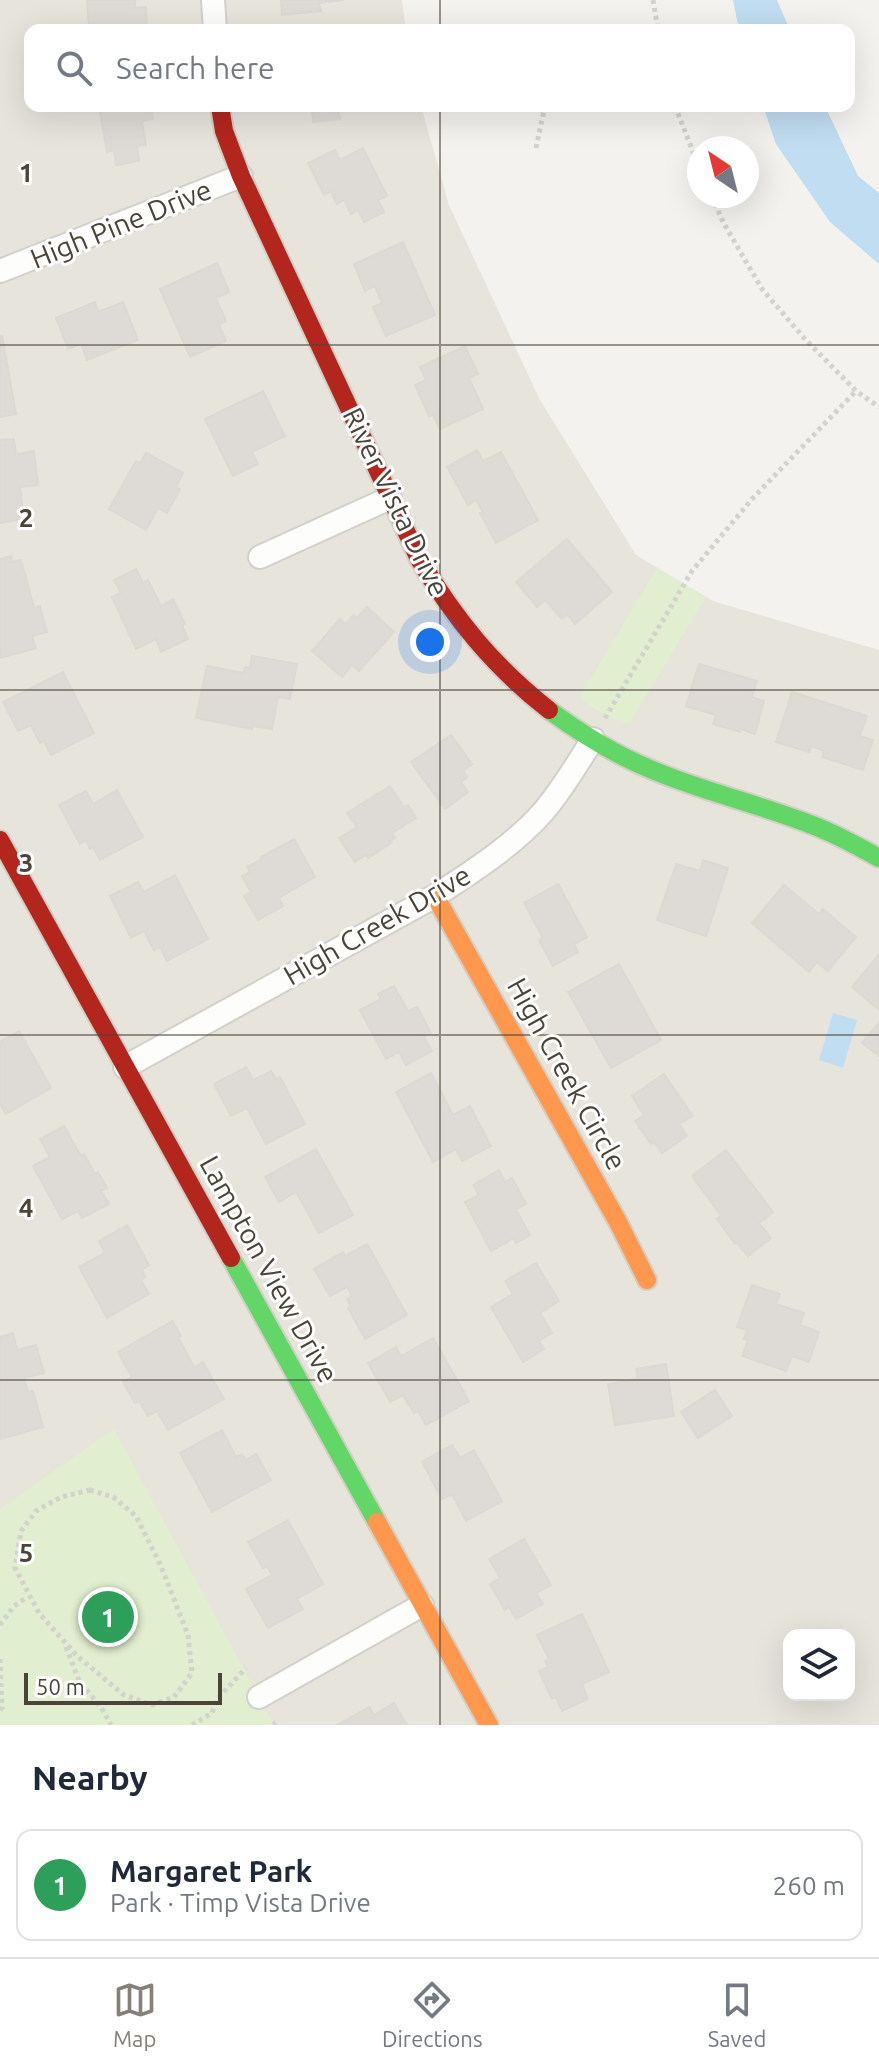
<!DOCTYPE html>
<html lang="en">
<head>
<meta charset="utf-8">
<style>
  body { margin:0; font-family:Ubuntu,sans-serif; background:#f6f6f7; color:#1f2937 }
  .controls { position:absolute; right:24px; bottom:24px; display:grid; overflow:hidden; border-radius:16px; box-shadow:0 8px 32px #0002 }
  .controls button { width:72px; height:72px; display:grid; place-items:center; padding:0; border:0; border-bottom:2px solid #e0e1e3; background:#fff; color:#1f2937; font:40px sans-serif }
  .compass { position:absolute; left:687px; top:136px; width:72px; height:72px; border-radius:50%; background:#fff; box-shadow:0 8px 32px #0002; rotate:325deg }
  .scale { position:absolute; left:24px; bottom:20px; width:198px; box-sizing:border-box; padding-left:8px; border:4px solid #4b4439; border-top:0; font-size:22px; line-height:28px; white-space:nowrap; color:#4b4439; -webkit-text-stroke:6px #fff; paint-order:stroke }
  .you { position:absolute; left:430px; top:642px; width:28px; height:28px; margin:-20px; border:6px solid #fff; border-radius:50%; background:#1a73e8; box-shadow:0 0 0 12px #1a73e833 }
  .badge { display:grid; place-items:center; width:52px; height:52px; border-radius:50%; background:#868178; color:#fff; font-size:26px; font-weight:700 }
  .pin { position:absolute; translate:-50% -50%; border:4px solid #fff; box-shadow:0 2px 8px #0006 }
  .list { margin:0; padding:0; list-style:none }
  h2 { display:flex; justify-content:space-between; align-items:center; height:104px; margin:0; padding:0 32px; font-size:34px }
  h2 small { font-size:26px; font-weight:400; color:#747a83 }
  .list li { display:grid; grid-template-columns:52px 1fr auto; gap:24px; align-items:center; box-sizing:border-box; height:112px; margin:0 16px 16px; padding:0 16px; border:2px solid #e0e1e3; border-radius:16px }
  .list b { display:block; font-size:30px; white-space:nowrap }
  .list p { margin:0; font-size:26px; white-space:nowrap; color:#747a83 }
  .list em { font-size:26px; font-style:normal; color:#747a83 }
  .icon { flex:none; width:44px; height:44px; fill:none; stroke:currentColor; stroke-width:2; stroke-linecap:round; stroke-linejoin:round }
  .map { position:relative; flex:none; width:879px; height:1725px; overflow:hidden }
  .search { position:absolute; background:#fff; box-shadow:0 8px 32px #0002; left:24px; right:24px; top:24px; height:88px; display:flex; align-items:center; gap:20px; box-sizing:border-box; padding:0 28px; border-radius:16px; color:#747a83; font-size:30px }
  .sheet { height:232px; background:#fff }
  nav { display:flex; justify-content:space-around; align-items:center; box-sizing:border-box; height:112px; border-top:2px solid #e0e1e3; background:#fff; font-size:22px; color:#747a83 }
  nav a { display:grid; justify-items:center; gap:4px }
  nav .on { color:#868178 }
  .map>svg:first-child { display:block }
  .residential { fill:#e7e4dc; fill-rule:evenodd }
  .green { fill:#e1eecf }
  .water { fill:#c0ddf1 }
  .building { fill:#dedbd6; stroke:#dcd9d4; stroke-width:2 }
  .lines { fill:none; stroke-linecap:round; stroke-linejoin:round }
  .street-casing { stroke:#d2d0cb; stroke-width:26 }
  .fast-casing { stroke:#d3cfc5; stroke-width:22 }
  .slow-casing { stroke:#d3cfc5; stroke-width:22 }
  .jam-casing { stroke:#d3cfc5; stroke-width:22 }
  .path { stroke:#d3d2cc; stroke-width:5; stroke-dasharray:4 4; stroke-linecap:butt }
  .street { stroke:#fdfdfc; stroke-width:22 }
  .fast { stroke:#63d668; stroke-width:18 }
  .slow { stroke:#ff974d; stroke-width:18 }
  .jam { stroke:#b3261e; stroke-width:18 }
  .grid { fill:none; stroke:#4b4439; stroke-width:2; stroke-opacity:0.55 }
  .labels { text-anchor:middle; stroke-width:6; stroke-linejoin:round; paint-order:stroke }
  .street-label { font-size:28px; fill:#4b4439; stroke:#fff }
  .grid-label { font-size:26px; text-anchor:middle; font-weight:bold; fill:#4b4439; stroke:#fff; stroke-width:6; stroke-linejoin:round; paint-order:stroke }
</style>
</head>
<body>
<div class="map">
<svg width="879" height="1725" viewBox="0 0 879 1725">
  <rect width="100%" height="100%" fill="#f4f2ee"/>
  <path class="residential" d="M0 0H402L406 30H30V106H421L449 205 540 400 636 555 713 601 879 650V1725H0ZM789 1635H849V1695H789Z"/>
  <g class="green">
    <polygon points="657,568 706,597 629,724 604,715 579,698"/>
    <polygon points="114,1429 274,1725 0,1725 0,1509"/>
  </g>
  <g class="water">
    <polygon points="733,0 777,0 790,30 739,30"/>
    <polygon points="763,106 825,106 858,176 879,193 879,264 830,222 776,144"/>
    <polygon points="833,1013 857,1020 843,1068 819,1060"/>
  </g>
  <g class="building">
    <polygon points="87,0 135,0 135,8 146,7 147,30 89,30"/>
    <polygon points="281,0 344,0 319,3 321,11 282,15"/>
    <polygon points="99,106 151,106 153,119 142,121 146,145 137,146 139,161 116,165 114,150 107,152"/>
    <polygon points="303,106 338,106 340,119 313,122 312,109 303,110"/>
    <polygon points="363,148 387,196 378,200 384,212 364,222 358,210 351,214 344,200 337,204 331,191 324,195 308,163 335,150 340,160"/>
    <polygon points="403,242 435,315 386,336 373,307 382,303 375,286 365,291 354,264"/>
    <polygon points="217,263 229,292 216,298 226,321 219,325 226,341 190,357 160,289"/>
    <polygon points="95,302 98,312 123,302 138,340 87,360 81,344 68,349 56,318"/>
    <polygon points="0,336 2,336 16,414 0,417"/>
    <polygon points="465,346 478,374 469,378 483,409 440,429 433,415 429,416 415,385 426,380 420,367"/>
    <polygon points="263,391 285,436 252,452 258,464 233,476 205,419"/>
    <polygon points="14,439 16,454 34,451 38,485 20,487 24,519 0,523 0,440"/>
    <polygon points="477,450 483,461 501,452 538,520 496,543 480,513 483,512 476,500 468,505 447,467"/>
    <polygon points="146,453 183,473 176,487 180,489 167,513 158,508 146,530 109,509 136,461 140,463"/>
    <polygon points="567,539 612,592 575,624 568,615 562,619 545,600 537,607 516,582"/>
    <polygon points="11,556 12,562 21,560 34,608 40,606 47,632 32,636 36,648 0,658 0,559"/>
    <polygon points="136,569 143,583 148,580 161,606 173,599 185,624 182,626 188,639 161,652 156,639 136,649 112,597 121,593 114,580"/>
    <polygon points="367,607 394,632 359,671 352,665 342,677 312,651 340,619 346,624 354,615 357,618"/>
    <polygon points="252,656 297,664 290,699 278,697 272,729 253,726 252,729 196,718 207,666 244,673 245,667 250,668"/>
    <polygon points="699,664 757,681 752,697 764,701 755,734 740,729 740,732 713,724 716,715 686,706"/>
    <polygon points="63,672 94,733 51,755 44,741 40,743 31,725 18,731 3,702"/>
    <polygon points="792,692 867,716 860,736 873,740 863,770 822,757 824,751 811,746 809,752 776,742"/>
    <polygon points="451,735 472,764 463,771 467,777 461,782 468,792 445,809 411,762"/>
    <polygon points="390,786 404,807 408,805 416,818 392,833 395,838 389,842 391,843 368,858 366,855 355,862 339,838 357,827 347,813"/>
    <polygon points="117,790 143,837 100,860 93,847 90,849 86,840 80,844 59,805 86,791 93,804"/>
    <polygon points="294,839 315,877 279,898 283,906 258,920 244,896 251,892 242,876 250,872 247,867 262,859 261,857"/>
    <polygon points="703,860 728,868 706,936 657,920 676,864 700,871"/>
    <polygon points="175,875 208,939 167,961 160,947 154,950 144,931 131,938 110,896 138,882 144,892"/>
    <polygon points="558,884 587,937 574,944 578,952 553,966 539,940 543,938 524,903"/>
    <polygon points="784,885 819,914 823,909 856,937 828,971 817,962 809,972 752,923"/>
    <polygon points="879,954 879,1010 852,987"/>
    <polygon points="619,964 661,1040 611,1068 568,992"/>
    <polygon points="394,986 408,1011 417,1007 431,1033 424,1037 432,1051 406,1065 399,1052 386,1059 360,1010 381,999 378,994"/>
    <polygon points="879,1022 879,1056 862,1043"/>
    <polygon points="19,1031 51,1088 6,1114 0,1104 0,1042"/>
    <polygon points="246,1067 253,1080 271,1071 276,1079 280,1077 305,1124 266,1144 247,1108 231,1116 214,1084"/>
    <polygon points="431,1073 453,1115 470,1106 491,1146 462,1161 456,1149 433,1162 396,1092"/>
    <polygon points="664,1074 693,1116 679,1124 687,1136 662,1153 654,1142 651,1144 635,1121 644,1115 632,1096"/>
    <polygon points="64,1126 81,1156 84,1154 95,1174 98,1172 107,1188 101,1191 109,1204 82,1218 78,1211 62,1219 33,1166 50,1157 40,1139"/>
    <polygon points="316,1149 353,1215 319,1233 296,1192 279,1202 265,1177"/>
    <polygon points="726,1150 773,1212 759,1223 771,1238 748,1256 737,1243 735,1244 717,1219 721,1216 692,1176"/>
    <polygon points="499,1170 505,1182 512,1178 526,1204 516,1210 530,1235 516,1243 514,1238 491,1251 465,1202 479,1195 473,1185"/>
    <polygon points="127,1225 149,1265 142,1270 145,1277 141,1280 149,1294 107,1318 79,1267 105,1253 99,1241"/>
    <polygon points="367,1244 407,1315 365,1339 348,1308 351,1306 347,1299 352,1296 347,1287 330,1296 314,1269 343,1252 345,1256"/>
    <polygon points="536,1263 559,1301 540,1313 552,1333 539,1341 544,1349 523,1362 491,1307 513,1294 505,1281"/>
    <polygon points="752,1285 780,1294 776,1304 804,1313 800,1325 819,1332 809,1362 792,1356 786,1371 742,1356 748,1340 744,1339 747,1330 737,1327"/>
    <polygon points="172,1321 181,1336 178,1337 194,1367 203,1362 224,1399 168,1430 157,1411 148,1416 139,1401 135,1403 123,1382 132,1377 118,1352"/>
    <polygon points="13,1333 17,1350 36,1345 44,1373 24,1378 28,1392 33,1391 43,1427 0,1439 0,1337"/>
    <polygon points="433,1338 469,1401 426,1425 418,1411 414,1413 403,1395 390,1402 368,1363 396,1347 401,1356"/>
    <polygon points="666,1364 674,1416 615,1425 608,1384 638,1379 636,1369"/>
    <polygon points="715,1390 732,1416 698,1438 681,1412"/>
    <polygon points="222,1430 236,1457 242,1454 246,1460 256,1454 271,1480 212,1512 180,1453"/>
    <polygon points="452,1445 460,1458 474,1450 502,1501 466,1521 452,1494 442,1499 422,1462"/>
    <polygon points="288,1520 323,1584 297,1599 303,1609 268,1628 246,1589 272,1575 267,1566 263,1568 248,1542"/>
    <polygon points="524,1539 551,1585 536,1593 543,1604 516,1619 509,1607 505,1610 490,1584 500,1578 489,1559"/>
    <polygon points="582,1614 609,1672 582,1684 588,1699 562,1711 556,1697 552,1699 539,1671 548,1667 545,1661 549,1659 537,1635"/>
    <polygon points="394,1703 407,1725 337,1725 369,1707 374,1715"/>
  </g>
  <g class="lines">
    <defs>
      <g id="street">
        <polyline points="213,0 215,30"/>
        <polyline points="0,271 241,176"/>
        <polyline points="260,557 390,498"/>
        <path d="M125 1067 435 896C473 871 513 846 543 812 562 790 577 764 593 739"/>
        <polyline points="259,1697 422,1605"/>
      </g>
      <g id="fast">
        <path d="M549 710C580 733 614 754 650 769 701 791 755 803 807 823 832 832 856 845 879 858"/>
        <polyline points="231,1258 377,1522"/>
      </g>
      <g id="slow">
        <polyline points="435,896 618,1222 647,1280"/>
        <polyline points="377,1522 489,1725"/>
      </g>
      <g id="jam">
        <path d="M220 106 224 131 241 176 419 559C455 619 493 666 549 710"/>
        <polyline points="0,840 231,1258"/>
      </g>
    </defs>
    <use href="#street" class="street-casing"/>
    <use href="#fast" class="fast-casing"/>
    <use href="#slow" class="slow-casing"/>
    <use href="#jam" class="jam-casing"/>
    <g class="path">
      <polyline points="653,0 658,30"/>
      <polyline points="675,106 699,167"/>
      <polyline points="536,148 545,106"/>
      <polyline points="712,196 723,222 762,289 804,338 856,391 879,407"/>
      <polyline points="605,718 692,571 752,499 856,391"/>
      <polygon points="90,1490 113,1497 136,1516 161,1566 188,1635 192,1673 174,1697 152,1705 124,1695 77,1656 39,1613 15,1568 21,1531 36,1511 61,1497"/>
      <polyline points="0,1625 14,1606 27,1597"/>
      <polyline points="66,1647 79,1681 101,1707 111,1725"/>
      <polyline points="0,1659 2,1708 0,1709"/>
      <polyline points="192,1725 212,1713 217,1699 246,1668"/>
      <polyline points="273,1725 276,1723"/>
    </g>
    <use href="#street" class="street"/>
    <use href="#fast" class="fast"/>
    <use href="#slow" class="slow"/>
    <use href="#jam" class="jam"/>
  </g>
  <path class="grid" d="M440 0V30M440 106V1725M0 345H879M0 690H879M0 1035H879M0 1380H879"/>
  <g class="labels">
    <g class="street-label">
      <text transform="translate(121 224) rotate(-22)" y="10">High Pine Drive</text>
      <text transform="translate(396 502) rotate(64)" y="10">River Vista Drive</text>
      <text transform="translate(377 925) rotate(-30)" y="10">High Creek Drive</text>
      <text transform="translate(567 1074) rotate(61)" y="10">High Creek Circle</text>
      <text transform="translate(269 1269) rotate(61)" y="10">Lampton View Drive</text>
    </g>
  </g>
  <g class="grid-label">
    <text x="26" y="182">1</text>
    <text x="26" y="527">2</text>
    <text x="26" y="872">3</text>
    <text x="26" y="1217">4</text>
    <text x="26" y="1562">5</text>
  </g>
</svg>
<div class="controls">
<button><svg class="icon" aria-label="layers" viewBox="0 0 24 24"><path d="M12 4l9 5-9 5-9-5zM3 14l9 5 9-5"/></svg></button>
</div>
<svg class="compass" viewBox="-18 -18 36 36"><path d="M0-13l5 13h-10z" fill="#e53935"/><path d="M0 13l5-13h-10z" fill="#747a83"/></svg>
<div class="scale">50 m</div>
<div class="you"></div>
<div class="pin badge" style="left:108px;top:1617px;background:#2e9e5b">1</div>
<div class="search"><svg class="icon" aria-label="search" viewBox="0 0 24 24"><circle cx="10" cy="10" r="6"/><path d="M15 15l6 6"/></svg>Search here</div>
</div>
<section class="sheet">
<h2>Nearby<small></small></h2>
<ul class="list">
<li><span class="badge" style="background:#2e9e5b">1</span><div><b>Margaret Park</b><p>Park · Timp Vista Drive</p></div><em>260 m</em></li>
</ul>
</section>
<nav>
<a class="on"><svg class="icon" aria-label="map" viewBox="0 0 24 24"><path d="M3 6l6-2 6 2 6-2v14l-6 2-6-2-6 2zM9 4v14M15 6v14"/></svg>Map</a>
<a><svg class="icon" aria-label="directions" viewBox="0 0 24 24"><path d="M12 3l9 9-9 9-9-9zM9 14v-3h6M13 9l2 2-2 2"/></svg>Directions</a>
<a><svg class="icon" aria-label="saved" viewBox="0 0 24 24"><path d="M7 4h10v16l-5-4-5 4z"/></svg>Saved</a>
</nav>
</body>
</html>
